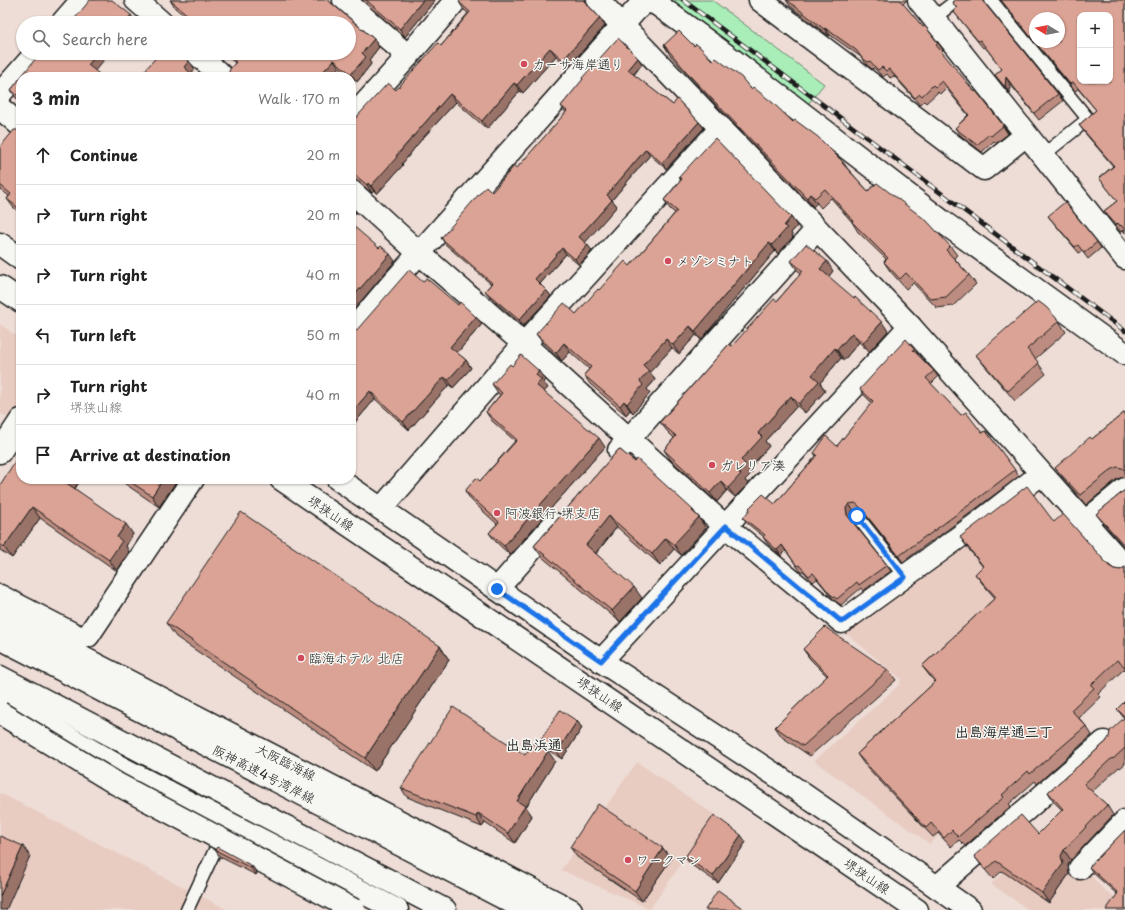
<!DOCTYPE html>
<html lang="en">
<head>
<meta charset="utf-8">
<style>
  body { margin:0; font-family:"Playpen Sans","Klee One",sans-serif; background:#f6f6f6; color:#222 }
  .controls { position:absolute; right:12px; top:12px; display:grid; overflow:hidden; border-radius:8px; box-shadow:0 1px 3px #0004 }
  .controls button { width:36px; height:36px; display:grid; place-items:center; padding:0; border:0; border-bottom:1px solid #e0e0e0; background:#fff; color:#222; font:20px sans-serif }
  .compass { position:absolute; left:1029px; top:12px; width:36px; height:36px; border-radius:50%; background:#fff; box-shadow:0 1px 3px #0004; rotate:280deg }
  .stop { position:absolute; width:12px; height:12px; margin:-9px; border:3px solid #1a73e8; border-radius:50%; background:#fff }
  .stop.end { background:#1a73e8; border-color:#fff; box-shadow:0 1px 4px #0008 }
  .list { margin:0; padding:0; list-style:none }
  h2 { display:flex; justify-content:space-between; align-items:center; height:52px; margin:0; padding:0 16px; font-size:17px }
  h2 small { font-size:13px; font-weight:400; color:#767676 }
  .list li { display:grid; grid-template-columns:26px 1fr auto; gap:12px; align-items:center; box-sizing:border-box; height:60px; padding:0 16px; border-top:1px solid #e0e0e0 }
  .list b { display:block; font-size:15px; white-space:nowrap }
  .list p { margin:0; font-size:13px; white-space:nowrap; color:#767676 }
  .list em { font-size:13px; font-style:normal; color:#767676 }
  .icon { flex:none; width:22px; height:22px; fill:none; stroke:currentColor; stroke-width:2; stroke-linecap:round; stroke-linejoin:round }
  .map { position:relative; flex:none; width:1125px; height:910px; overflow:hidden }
  .search { position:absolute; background:#fff; box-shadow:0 1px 3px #0004; left:16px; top:16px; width:340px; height:44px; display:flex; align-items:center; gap:10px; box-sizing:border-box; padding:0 14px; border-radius:22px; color:#767676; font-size:15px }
  .panel { position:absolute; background:#fff; box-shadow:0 1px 3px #0004; left:16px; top:72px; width:340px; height:412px; border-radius:16px }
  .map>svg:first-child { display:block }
  .built { fill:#e8ccc2 }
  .green { fill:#a9eeb9; stroke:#62856a }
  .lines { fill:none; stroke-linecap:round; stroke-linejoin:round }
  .lane-casing { stroke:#1c1c1c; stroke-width:15 }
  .street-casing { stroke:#1c1c1c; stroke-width:25 }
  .primary-casing { stroke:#1c1c1c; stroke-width:25 }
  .highway-casing { stroke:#1c1c1c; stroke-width:25 }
  .lane { stroke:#f6f6f2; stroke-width:12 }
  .street { stroke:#f6f6f2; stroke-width:22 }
  .primary { stroke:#f6f6f2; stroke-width:22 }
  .highway { stroke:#f6f6f2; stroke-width:22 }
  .rail-casing { stroke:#1c1c1c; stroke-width:4.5 }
  .rail { stroke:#f6f6f2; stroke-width:3; stroke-dasharray:9; stroke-linecap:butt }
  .highway-bridge-casing { stroke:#1c1c1c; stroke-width:25; stroke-linecap:butt }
  .highway-bridge { stroke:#f6f6f2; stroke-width:22 }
  .wall { fill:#bc8c80; stroke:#1c1c1c }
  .shaded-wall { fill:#997268; stroke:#1c1c1c }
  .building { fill:#dba395; stroke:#1c1c1c; fill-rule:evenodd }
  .route { stroke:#1a73e8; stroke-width:5 }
  .poi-dot { fill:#d1495b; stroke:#f6f6f2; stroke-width:1.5 }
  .labels { text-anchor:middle; stroke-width:3; stroke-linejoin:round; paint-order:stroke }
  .poi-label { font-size:13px; fill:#1c1c1c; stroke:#f6f6f2; text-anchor:start }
  .street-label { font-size:13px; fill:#1c1c1c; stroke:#f6f6f2 }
  .neighbourhood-label { font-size:14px; font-weight:bold; fill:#1c1c1c; stroke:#f6f6f2 }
</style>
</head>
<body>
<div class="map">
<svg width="1125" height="910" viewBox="0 0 1125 910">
  <rect width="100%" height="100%" fill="#eeddd6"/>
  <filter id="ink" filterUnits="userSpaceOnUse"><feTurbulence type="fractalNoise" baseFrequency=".025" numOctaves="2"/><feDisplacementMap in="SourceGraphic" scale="8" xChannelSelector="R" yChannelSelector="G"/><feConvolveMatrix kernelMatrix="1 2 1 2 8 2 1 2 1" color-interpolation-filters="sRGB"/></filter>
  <g filter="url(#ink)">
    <g class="built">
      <polygon points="0,324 21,339 21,409 12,421 0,413"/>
      <polygon points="977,527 1074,706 930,844 814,761 899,685 901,679 842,630"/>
      <polygon points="637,762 715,815 650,909 561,870"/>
      <polygon points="0,793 228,910 0,910"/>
      <polygon points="1051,831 1103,889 1125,904 1125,910 1029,910 991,884"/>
    </g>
    <polygon class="green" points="663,0 712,0 824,84 808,104"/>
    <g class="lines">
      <defs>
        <g id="lane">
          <polyline points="991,0 1088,119 1042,156"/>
          <polyline points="934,18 957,0"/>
          <polyline points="857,516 905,577"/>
          <polyline points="187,910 222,835"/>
        </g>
        <g id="street">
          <polyline points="136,0 162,23"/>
          <polyline points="344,0 408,56"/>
          <polyline points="598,0 910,326 1125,567"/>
          <polyline points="760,0 984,169 1026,135"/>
          <polyline points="919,0 1125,258"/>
          <polyline points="62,23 82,0"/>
          <polyline points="196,53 223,77"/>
          <polyline points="0,94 36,53"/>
          <polyline points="0,108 21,126"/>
          <polyline points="351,119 408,56 456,0"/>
          <polyline points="351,191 419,253 524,344 725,526 842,622 977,524 1041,474"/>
          <polyline points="351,332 389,287 636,10 643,4 650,1 658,5 733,60 943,222 1125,354"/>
          <polyline points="619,450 817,229"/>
          <polyline points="0,452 21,420"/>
          <polyline points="381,509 524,344 721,128"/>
          <polyline points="1085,522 1125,489"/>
          <polyline points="497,589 554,524"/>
          <polyline points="0,596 81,638 88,636 193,479"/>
          <polyline points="601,661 910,326"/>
          <polyline points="1080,868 1125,821"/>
          <polyline points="937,887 1104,742"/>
        </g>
        <g id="primary">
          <polyline points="0,244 21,259"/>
          <polyline points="0,287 21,301"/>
          <polyline points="281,479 917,910"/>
          <polyline points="338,479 601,661 774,774 970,910"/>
          <polyline points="0,615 571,910"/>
          <polyline points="0,698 118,766 397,910"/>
        </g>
        <g id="highway">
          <polyline points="0,638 527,910"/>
          <polyline points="0,677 445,910"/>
          <polyline points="515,891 557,910"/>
        </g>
      </defs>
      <use href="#lane" class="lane-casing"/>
      <use href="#street" class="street-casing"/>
      <use href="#primary" class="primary-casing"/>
      <use href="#highway" class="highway-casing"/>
      <use href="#lane" class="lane"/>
      <use href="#street" class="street"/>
      <use href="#primary" class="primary"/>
      <use href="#highway" class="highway"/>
      <defs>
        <polyline id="rail" points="683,0 1125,331"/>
      </defs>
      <use href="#rail" class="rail-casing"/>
      <use href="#rail" class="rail"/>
      <defs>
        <polyline id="highway-bridge" points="0,713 117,784 354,910"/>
      </defs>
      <use href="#highway-bridge" class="highway-bridge-casing"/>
      <use href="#highway-bridge" class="highway-bridge"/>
    </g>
    <g class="wall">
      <polygon points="170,0 332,3 374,39 379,47 369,60 371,64 357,82 339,67 331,77 227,77 235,63 224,53 349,53 189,19 175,8"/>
      <polygon points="362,0 435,0 405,37"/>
      <polygon points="460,0 586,0 588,5 600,18 605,26 568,67 556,56 523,93 520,91 487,129 456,102 421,140 402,164 403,165 377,194 374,191 372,193 359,182 353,179 351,179 351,123 396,90 441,46 468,13 464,10 459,2"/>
      <polygon points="786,0 907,0 903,4 923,27 938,43 943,50 941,52 1003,125 1008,132 1008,134 996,143 994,141 982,152 960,135 955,128 968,115 946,88 940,94 938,92 926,103 924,101 920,105 894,76 890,78 887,74 883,77 874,68 872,69 867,65 861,57 830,35 829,36 790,6"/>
      <polygon points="955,0 984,0 984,3 1058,94 1063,101 1039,120 1010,84 1010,94 995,75 1002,69 985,47 983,48 953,11 957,9 952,2"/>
      <polygon points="1000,0 1125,0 1125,233 1123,230 1121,232 1104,211 1117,201 1099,178 1113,166 1084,132 1079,125 1096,110 1078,89 1075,91"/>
      <polygon points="664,45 694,46 751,89 843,162 848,169 868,191 950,246 957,255 954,258 969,275 976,284 953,306 937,308 913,283 906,289 890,271 884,262 886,259 858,232 852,222 831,198 821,208 817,203 813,207 698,86 670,55"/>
      <polygon points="638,58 642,64 634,75 673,105 699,122 704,128 666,169 650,155 612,200 617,206 585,242 592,251 579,265 566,254 540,284 546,290 551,296 523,326 490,297 485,291 491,284 446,245 441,238 492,192 517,168 566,113 561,106 583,80 582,78"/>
      <polygon points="21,77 21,101 16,98 11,90"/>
      <polygon points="21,129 21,214 13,207 7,199 9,196 0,189 0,147"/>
      <polygon points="679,177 791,217 797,226 791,233 793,237 778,254 775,251 701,340 696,335 679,354 672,348 650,372 655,380 647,389 650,393 633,413 630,410 626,415 590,384 584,375 589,369 570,352 562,361 542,342 536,334 576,314 599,290 630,266 675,213 670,209 664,200 681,179"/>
      <polygon points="1048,216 1097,242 1101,248 1088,259 1082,251 1079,253 1052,221"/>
      <polygon points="791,261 833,271 828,276 888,331 869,352 859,342 844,360 841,358 820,383 825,391 805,413 797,406 765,441 769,446 749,469 752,473 745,480 748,484 735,497 727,490 717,502 670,459 664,450 674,438 667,431 660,422 732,346 777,301 801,273 797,270"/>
      <polygon points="423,282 476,317 482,324 457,353 466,360 471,368 453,388 449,385 409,430 375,399 351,427"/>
      <polygon points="1059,321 1066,332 1035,359 1046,374 1015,401 984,365 976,355"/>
      <polygon points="914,348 918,354 918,355 934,371 938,377 931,384 961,415 982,433 986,431 1019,476 969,514 931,542 931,541 903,562 863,511 859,509 853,510 850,514 851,520 891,571 863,591 861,588 841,605 834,600 817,579 813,582 803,571 801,572 786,551 781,556 767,543 763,537 764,537 748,524 743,518 775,504 816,456 814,453 837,446 872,403 864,395 860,389"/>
      <polygon points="512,366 545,380 543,382 548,388 544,392 605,447 510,555 496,542 489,533 497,524 471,500 465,491 480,481 515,441 492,421 486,412 500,395 498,393 492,384"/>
      <polygon points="1125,412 1125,477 1123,477 1117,479 1086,505 1062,477 1055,468 1092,439"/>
      <polygon points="619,449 699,517 706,528 681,555 674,549 660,565 617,527 596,554 642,598 620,622 542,557 534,546"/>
      <polygon points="21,479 81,479 75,489 133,534 126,546 129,552 117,571 40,518 12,558 0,550 0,485"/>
      <polygon points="118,479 178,479 159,507"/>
      <polygon points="1125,490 1125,548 1103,523 1096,514"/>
      <polygon points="1054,522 1114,569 1120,570 1125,567 1125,670 1124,669 1098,694 1101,697 1079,718 1086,726 1092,735 1037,784 1035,781 1009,804 1011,806 965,846 959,840 951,847 938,833 933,837 864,764 857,754 935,682 929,675 922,666 995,598 982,583 975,574 983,567 967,547 960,537"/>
      <polygon points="166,623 440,646 449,660 375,771 176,637"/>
      <polygon points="803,649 888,670 896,680 810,756 782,737 775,727 827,676 810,659"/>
      <polygon points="1125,701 1125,764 1120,768 1119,767 1092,792 1107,805 1113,815 1071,860 1068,865 1069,874 1049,903 1002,871 993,879 981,865 974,856 1038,834 1062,810 1054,802 1048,792 1106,742 1124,718 1117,709"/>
      <polygon points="577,721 582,728 562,759 545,748 540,741"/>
      <polygon points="525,755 555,761 526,807 532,816 515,843 485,823 482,827 407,797 401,788"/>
      <polygon points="1125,830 1125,910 1117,894 1093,873 1089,867"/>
      <polygon points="746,842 718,883 690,864 685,857"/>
      <polygon points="570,847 671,859 642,901 577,857"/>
      <polygon points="215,850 252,866 257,873 256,875 220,857"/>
    </g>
    <g class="shaded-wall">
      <polygon points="423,0 435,0 405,37 400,29"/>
      <polygon points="583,0 586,0 589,9"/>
      <polygon points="131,15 136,23 125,23"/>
      <polygon points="600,18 605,26 568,67 563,60"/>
      <polygon points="825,28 830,35 829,36 824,29"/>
      <polygon points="374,39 379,47 369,60 371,64 357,82 351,74 362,53"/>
      <polygon points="550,48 556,56 523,93 517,85"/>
      <polygon points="98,53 110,53 93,73 88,65"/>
      <polygon points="638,58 642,64 632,76 628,70"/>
      <polygon points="334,60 339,67 331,77 318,77"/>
      <polygon points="189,61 195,69 190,75 184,67"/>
      <polygon points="1006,77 1010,84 1010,94 1005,87"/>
      <polygon points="514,83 520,91 487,129 482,121"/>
      <polygon points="450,94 456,102 421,140 402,164 403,165 377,194 371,186 416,133"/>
      <polygon points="699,122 704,128 666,169 662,163"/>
      <polygon points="1003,125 1008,132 1008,134 1003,126"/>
      <polygon points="646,149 650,155 611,201 607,195"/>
      <polygon points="368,183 374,191 372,193 367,185"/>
      <polygon points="810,194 817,203 813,207 807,198"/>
      <polygon points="612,200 617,206 584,244 579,237"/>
      <polygon points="351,205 356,213 351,219"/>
      <polygon points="791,217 797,226 791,233 793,237 778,254 772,245 784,226"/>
      <polygon points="769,243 775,251 701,340 695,331"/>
      <polygon points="588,245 592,251 579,265 575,259"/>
      <polygon points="562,248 566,254 539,285 535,279"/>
      <polygon points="390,254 395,261 351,313 351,299"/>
      <polygon points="827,261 833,271 827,279 820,269"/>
      <polygon points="546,290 551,296 523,326 519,320"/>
      <polygon points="476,317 482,324 456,354 450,347"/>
      <polygon points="882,322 888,331 869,352 863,343"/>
      <polygon points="690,326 696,335 679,354 673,345"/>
      <polygon points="852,333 859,342 844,360 837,350"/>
      <polygon points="666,339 672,348 650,372 655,380 647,389 650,393 633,413 627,404 640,381 643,365"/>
      <polygon points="564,343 570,352 562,361 556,353"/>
      <polygon points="835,348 841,358 820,383 825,391 805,413 799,404 812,375"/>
      <polygon points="466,360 471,368 453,388 448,380"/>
      <polygon points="539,371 545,380 543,382 548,388 542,394 536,385 536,375"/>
      <polygon points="444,377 449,385 409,430 403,422"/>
      <polygon points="370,391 375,399 351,427 351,413"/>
      <polygon points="791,396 797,406 765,441 769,446 749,469 752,473 745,480 748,484 735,497 728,488 738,472 741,460 758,433"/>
      <polygon points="624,401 630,410 626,415 620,406"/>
      <polygon points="599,438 605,447 510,555 504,546"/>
      <polygon points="67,479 81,479 72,492 65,482"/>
      <polygon points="163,479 178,479 159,507 152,496"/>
      <polygon points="721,481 727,490 717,502 710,493"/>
      <polygon points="849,504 853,510 850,514 851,521 847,515 846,508"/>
      <polygon points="32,507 40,518 12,558 4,547"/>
      <polygon points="693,510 706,528 681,555 674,544"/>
      <polygon points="609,516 617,527 593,556 586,545"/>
      <polygon points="126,524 133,534 126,546 129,552 117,571 109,560 117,537"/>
      <polygon points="666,538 674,549 660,565 652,554"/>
      <polygon points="782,545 786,551 781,556 777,550"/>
      <polygon points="634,587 642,598 620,622 612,611"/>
      <polygon points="440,646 449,660 375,771 365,758"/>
      <polygon points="577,721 582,728 562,759 557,752"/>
      <polygon points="548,751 555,761 526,807 532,816 515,843 508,833 517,801"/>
      <polygon points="478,813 485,823 482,827 476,817"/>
      <polygon points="741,835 746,842 718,883 713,876"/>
      <polygon points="23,846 30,856 6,910 0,910 0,896"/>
      <polygon points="663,848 671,859 642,901 635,891"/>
      <polygon points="1064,850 1071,860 1068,865 1069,874 1049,903 1042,893"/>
      <polygon points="252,866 257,873 256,875 251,868"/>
    </g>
    <g class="building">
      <polygon points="90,0 112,0 131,15 125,23 71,23"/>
      <polygon points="170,0 329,0 330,2 374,39 362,53 366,57 351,74 334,60 318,77 249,77 247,75 246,77 227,77 230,69 236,62 227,53 349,53 349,23 186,23 190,17"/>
      <polygon points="366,0 423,0 400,29"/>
      <polygon points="460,0 583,0 600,18 563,60 550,48 517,85 514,83 482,121 450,94 416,133 396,156 397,157 371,186 368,183 367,185 354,174 351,172 351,123 388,83 396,90 438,43 441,46 470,12 459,2"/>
      <polygon points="787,0 900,0 923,27 925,26 938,43 936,45 975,92 976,91 1003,125 1003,126 991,136 989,134 977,145 955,128 969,115 942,81 935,87 933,85 922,96 920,94 915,98 889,69 886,71 882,67 878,70 870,61 868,62 862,58 856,50 825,28 824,29"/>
      <polygon points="955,0 982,0 1058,94 1034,113 1006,77 1005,87 995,75 1002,69 980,40 978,41 953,11 957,8 952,2"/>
      <path d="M1001 0H1125V230L1121 225 1120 226 1118 223 1116 225 1104 211 1117 201 1099 178 1114 166 1079 125 1096 110 1073 82 1070 84 1035 42H1059V18H1035V42ZM1080 15H1110V81H1080Z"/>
      <polygon points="679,31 694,46 696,44 700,47 713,61 716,58 741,77 751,89 753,87 773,103 793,122 795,120 818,137 843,162 842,163 868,191 877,183 927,221 950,246 946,250 969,275 946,297 931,299 906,273 900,279 884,262 888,258 852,222 853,221 825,189 815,198 810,194 807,198 691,77 664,45"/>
      <polygon points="618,38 638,58 628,70 673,105 677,99 699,122 662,163 646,149 607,195 612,200 579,237 588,245 575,259 562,248 535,279 546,290 519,320 485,291 492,283 441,238 486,186 492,192 514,166 517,168 567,111 561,106 583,79 582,78"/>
      <polygon points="40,53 98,53 88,65 103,77 21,77"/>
      <polygon points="160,53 182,53 189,61 184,67 195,77 139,77"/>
      <polygon points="21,77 21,98 11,90"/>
      <polygon points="21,129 21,210 7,199 11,194 0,185 0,147 14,130 20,130"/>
      <polygon points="715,138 791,217 784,226 787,228 772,245 769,243 695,331 690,326 673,345 666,339 643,365 649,371 640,381 643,385 627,404 624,401 620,406 584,375 591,367 564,343 556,353 536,334 564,303 576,314 598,289 599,290 625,261 630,266 677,211 664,200 682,179 679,177"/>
      <polygon points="1065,202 1097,242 1084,253 1078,245 1075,247 1048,216"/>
      <polygon points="351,224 379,248 381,246 390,254 351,299"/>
      <polygon points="806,244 827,261 820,269 854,298 855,297 882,322 863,343 852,333 837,350 835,348 812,375 819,381 799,404 791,396 758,433 762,437 741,460 745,464 738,472 741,474 728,488 721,481 710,493 664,450 676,436 660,422 729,344 732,346 774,299 777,301 803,271 791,261"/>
      <polygon points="409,270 423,282 426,278 458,305 460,302 476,317 450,347 466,360 448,380 444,377 403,422 370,391 351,413 351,335 355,332"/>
      <polygon points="1038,301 1046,307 1059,321 1027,349 1039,363 1008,391 976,355"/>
      <polygon points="906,339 914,348 913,350 934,371 926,378 961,415 966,412 982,433 986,431 1015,470 965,508 927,536 927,535 899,556 859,506 855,503 849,504 846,508 847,515 887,565 859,585 857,582 837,599 830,594 813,573 809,576 799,565 797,566 782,545 777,550 763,537 765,535 743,518 750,509 749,508 763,494 775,504 817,455 814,453 826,436 837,446 873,401 860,389"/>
      <polygon points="521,355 539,371 536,375 542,380 536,385 599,438 504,546 489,533 499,522 465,491 476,478 480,481 517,440 486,412 502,393 492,384 510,364 512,366"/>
      <polygon points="1125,412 1125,470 1122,468 1117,467 1111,470 1080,495 1055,468 1090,437 1092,439"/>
      <polygon points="619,449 635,462 637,459 693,510 692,511 699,517 674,544 666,538 652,554 609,516 586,545 634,587 612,611 534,546"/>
      <polygon points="19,455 21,456 21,479 67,479 65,482 126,524 117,537 122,541 109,560 32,507 4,547 0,544 0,485"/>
      <polygon points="126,479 163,479 152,496"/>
      <polygon points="1027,486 1054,522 1063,514 1109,566 1114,569 1120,570 1125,567 1125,667 1117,660 1091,685 1094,688 1071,710 1086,726 1030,774 1028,771 1002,795 1004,797 958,837 952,830 944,838 931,823 926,828 857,754 936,681 922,666 996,597 975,574 983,566 960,537"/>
      <polygon points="1125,490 1125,546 1096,514"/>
      <polygon points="241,512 440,646 365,758 166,623"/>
      <polygon points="825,627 888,670 803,746 775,727 828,675 803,649"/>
      <polygon points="1125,701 1125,717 1117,709"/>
      <polygon points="453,707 525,755 534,742 548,751 517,801 525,806 508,833 478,813 476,817 401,788"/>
      <polygon points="560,710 577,721 557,752 540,741"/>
      <polygon points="1125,717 1125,748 1113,759 1112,758 1084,784 1107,805 1064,850 1061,856 1063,864 1042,893 996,861 986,870 974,856 1021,815 1038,834 1063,809 1048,792 1106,742 1109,737 1110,731"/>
      <polygon points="598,804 663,848 635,891 570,847"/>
      <polygon points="714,815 741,835 713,876 685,857"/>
      <polygon points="1125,830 1125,910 1106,910 1118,893 1089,867"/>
      <polygon points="0,836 23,846 0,896"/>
      <polygon points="217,847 252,866 251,868 215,850"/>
      <polygon points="718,890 732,900 732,901 745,910 705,910"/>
    </g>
  </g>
  <g class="lines" filter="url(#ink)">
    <polyline class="route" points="497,589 601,661 726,526 842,622 905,577 857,516"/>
  </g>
  <g class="poi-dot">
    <circle cx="524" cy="64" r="4"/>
    <circle cx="668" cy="261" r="4"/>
    <circle cx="712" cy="465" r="4"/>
    <circle cx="497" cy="513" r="4"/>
    <circle cx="301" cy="658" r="4"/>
    <circle cx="628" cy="860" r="4"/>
  </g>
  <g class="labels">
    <g class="poi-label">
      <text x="532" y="69">カーサ海岸通り</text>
      <text x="676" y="266">メゾンミナト</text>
      <text x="720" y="470">ガレリア湊</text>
      <text x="505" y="518">阿波銀行 堺支店</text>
      <text x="309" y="663">臨海ホテル 北店</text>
      <text x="636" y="865">ワークマン</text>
    </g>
    <g class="street-label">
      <text transform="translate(331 513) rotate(34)" y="5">堺狭山線</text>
      <text transform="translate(600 694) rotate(34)" y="5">堺狭山線</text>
      <text transform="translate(286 762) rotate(27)" y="5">大阪臨海線</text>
      <text transform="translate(264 774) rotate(27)" y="5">阪神高速4号湾岸線</text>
      <text transform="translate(867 876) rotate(34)" y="5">堺狭山線</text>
    </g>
    <g class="neighbourhood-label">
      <text x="1004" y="737">出島海岸通三丁</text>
      <text x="534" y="750">出島浜通</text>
    </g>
  </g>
</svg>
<div class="controls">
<button>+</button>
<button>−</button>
</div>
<svg class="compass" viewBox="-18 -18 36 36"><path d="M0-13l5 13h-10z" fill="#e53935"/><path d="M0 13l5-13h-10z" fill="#767676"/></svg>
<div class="stop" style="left:857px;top:516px"></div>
<div class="stop end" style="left:497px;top:589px"></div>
<div class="search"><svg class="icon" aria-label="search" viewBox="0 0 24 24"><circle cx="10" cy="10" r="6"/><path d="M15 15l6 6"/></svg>Search here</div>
<section class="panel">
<h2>3 min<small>Walk · 170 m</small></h2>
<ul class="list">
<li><svg class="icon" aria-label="ahead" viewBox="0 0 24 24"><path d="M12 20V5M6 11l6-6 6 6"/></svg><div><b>Continue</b></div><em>20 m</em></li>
<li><svg class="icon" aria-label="right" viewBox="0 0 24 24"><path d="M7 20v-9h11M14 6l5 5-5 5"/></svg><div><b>Turn right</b></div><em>20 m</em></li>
<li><svg class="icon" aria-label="right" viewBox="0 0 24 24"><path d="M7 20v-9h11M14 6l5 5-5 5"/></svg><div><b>Turn right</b></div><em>40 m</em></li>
<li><svg class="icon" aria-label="left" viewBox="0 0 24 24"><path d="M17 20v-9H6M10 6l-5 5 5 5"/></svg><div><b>Turn left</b></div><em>50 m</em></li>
<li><svg class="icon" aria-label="right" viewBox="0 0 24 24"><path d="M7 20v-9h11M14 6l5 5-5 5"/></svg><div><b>Turn right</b><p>堺狭山線</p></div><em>40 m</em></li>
<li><svg class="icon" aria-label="arrive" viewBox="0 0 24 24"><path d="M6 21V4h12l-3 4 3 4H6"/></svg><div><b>Arrive at destination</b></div></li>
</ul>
</section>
</div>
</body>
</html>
